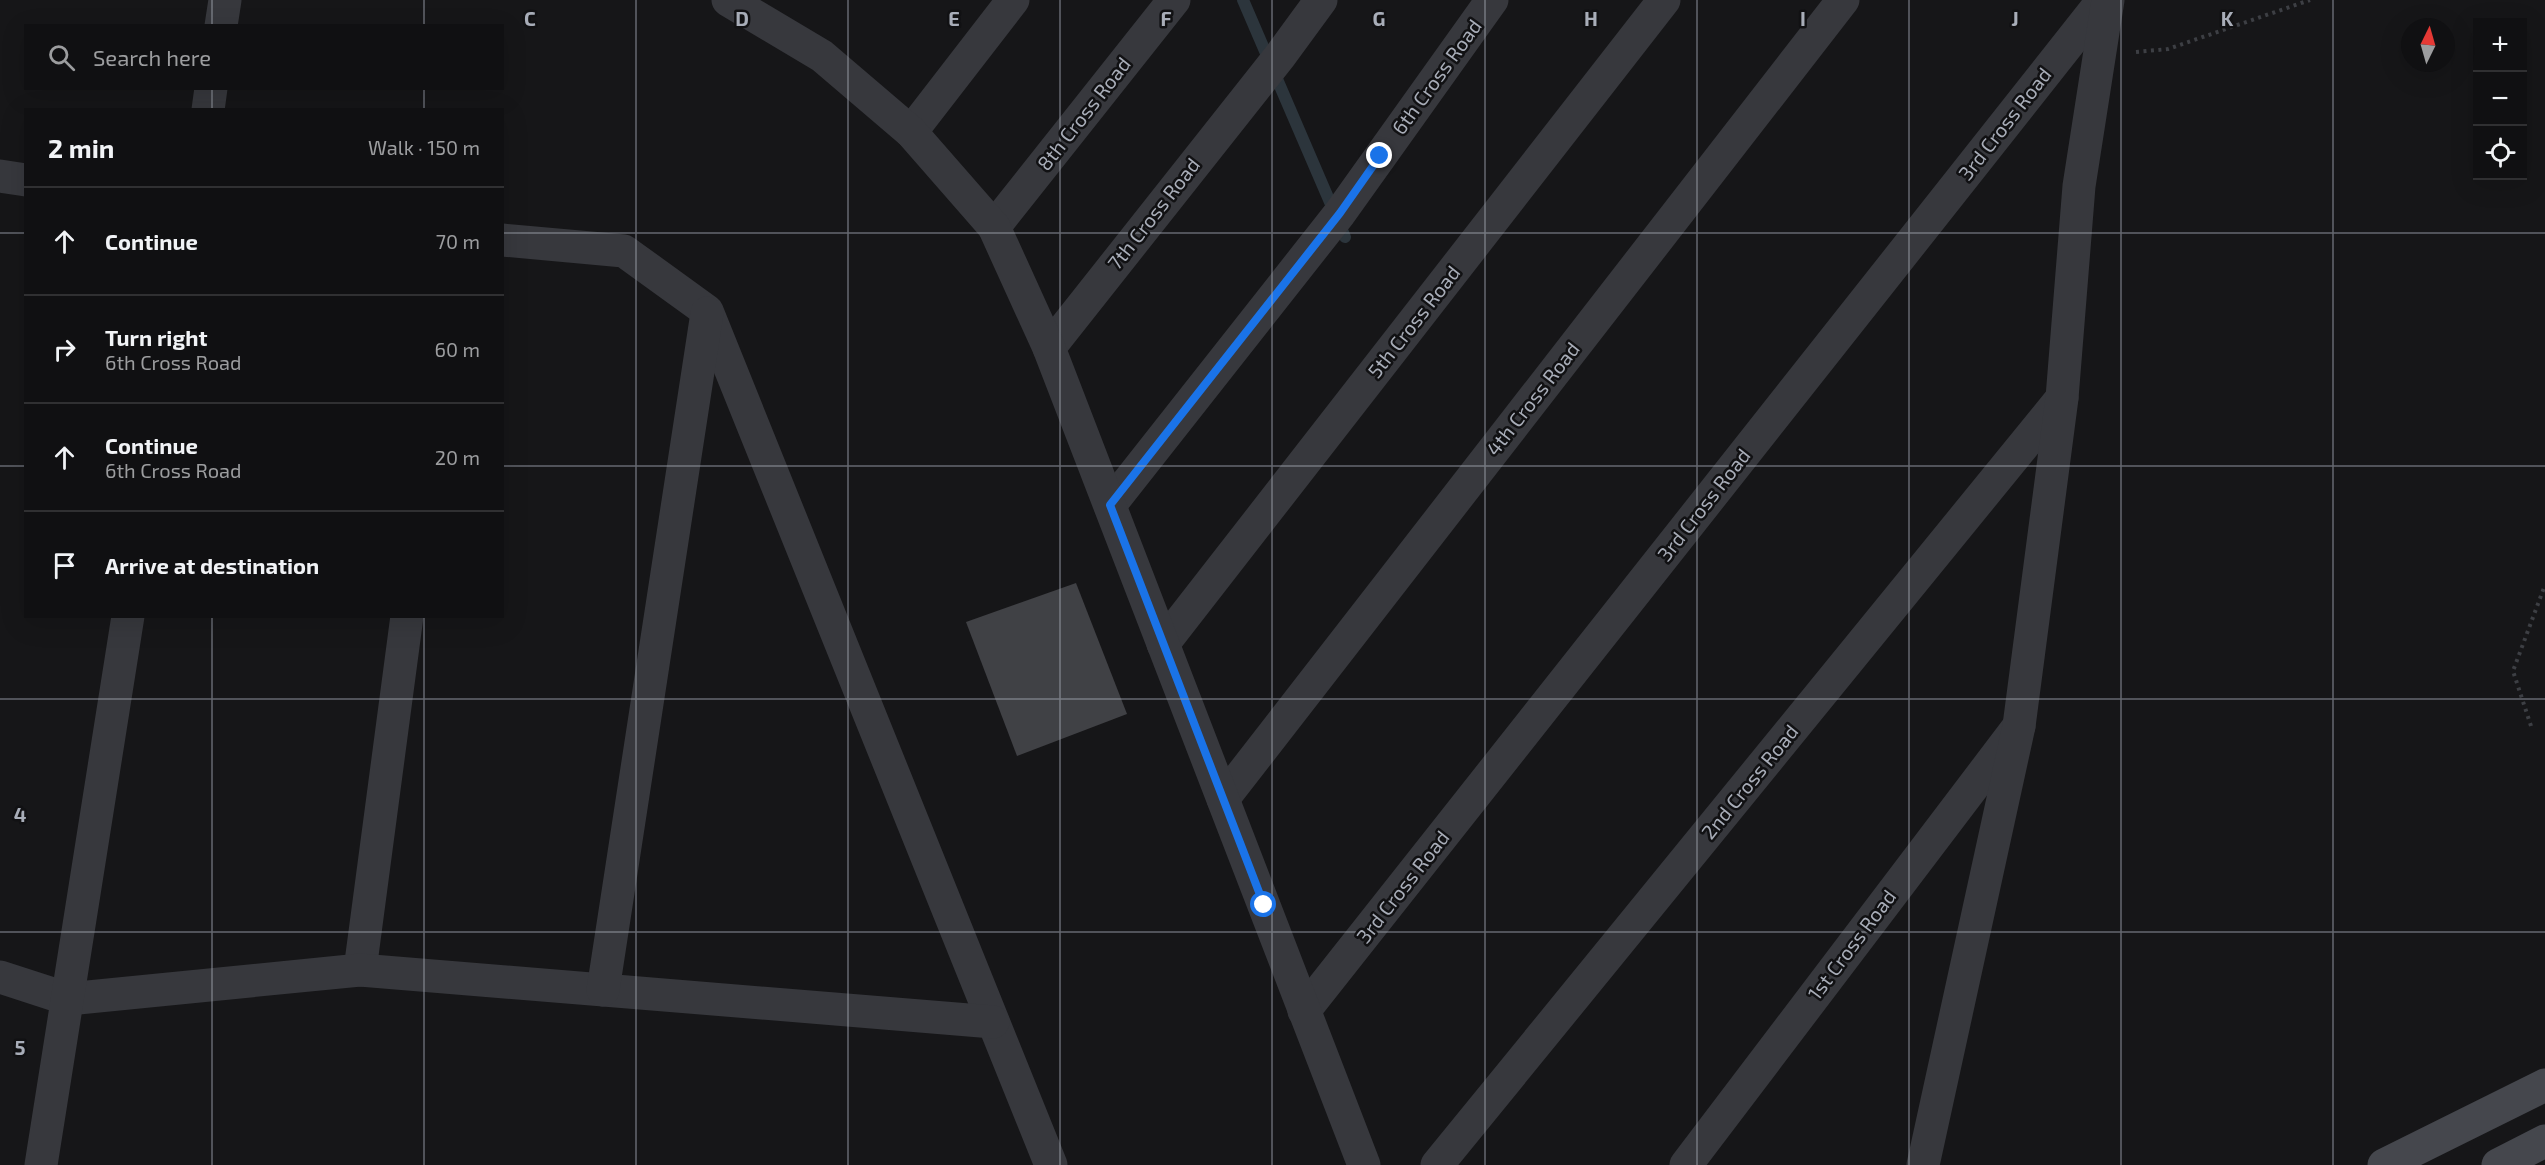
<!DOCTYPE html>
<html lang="en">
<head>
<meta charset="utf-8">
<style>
  body { margin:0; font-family:"Exo 2",sans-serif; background:#19191b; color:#f1f3f6 }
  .controls { position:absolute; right:18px; top:18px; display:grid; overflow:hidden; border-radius:0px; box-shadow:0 6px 24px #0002 }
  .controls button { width:54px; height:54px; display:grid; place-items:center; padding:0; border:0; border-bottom:2px solid #303032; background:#101012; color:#f1f3f6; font:30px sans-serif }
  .compass { position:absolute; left:2401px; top:18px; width:54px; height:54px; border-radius:50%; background:#101012; box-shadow:0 6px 24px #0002; rotate:5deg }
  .stop { position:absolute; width:18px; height:18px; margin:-14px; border:4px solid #1a73e8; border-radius:50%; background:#fff }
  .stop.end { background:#1a73e8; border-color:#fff; box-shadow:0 2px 6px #0008 }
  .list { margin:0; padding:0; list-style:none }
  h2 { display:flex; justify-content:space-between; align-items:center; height:78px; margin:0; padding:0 24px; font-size:26px }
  h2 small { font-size:20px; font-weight:400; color:#9c9d9f }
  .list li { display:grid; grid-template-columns:39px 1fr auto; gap:18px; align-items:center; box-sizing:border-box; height:108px; padding:0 24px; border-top:2px solid #303032 }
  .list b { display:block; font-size:22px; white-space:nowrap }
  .list p { margin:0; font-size:20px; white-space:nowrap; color:#9c9d9f }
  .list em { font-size:20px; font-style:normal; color:#9c9d9f }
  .icon { flex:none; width:33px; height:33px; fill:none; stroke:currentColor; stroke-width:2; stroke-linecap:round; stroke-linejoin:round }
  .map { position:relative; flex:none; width:2545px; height:1165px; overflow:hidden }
  .search { position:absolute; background:#101012; box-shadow:0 6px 24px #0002; left:24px; top:24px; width:480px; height:66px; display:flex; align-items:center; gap:15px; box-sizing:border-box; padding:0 21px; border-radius:0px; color:#9c9d9f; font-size:22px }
  .panel { position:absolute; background:#101012; box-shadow:0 6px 24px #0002; left:24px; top:108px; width:480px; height:510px; border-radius:0px }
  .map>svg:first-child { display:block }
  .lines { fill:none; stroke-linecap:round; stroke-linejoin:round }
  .stream { stroke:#2c353c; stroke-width:12 }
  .building { fill:#404145 }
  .path { stroke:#3d3f44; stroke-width:4; stroke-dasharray:3 4.5; stroke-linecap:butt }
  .minor { stroke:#37383d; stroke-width:33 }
  .tertiary { stroke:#37383d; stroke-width:33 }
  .secondary { stroke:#45474d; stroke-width:33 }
  .route { stroke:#1a73e8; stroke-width:8 }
  .grid { fill:none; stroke:#a8adb8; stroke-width:1.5; stroke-opacity:0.55 }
  .labels { text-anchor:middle; stroke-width:5; stroke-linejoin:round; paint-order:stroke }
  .street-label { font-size:20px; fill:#a8adb8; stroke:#111113 }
  .grid-label { font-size:20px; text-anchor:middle; font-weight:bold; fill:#a8adb8; stroke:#111113; stroke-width:5; stroke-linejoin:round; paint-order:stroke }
</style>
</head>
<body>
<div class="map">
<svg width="2545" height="1165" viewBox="0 0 2545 1165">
  <rect width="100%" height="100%" fill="#161618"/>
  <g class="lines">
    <polyline class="stream" points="1243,0 1345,237"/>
  </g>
  <polygon class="building" points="1076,583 1127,714 1017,756 966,622"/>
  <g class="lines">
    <g class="path">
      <polyline points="2136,52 2168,49 2310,0"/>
      <polyline points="2531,726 2513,671 2545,585"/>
    </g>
    <g class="minor">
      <polyline points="221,26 225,0"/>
      <polyline points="208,110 211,88"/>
      <polyline points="911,132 1013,0"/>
      <polyline points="0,176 26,180"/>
      <polyline points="994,227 1174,0"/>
      <polyline points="502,240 624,251 707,311 1051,1165"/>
      <polyline points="1049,348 1280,56 1321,0"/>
      <polyline points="1110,505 1340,213 1492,0"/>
      <polyline points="1163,644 1664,0"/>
      <polyline points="1223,799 1843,0"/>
      <polyline points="360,970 407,616"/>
      <polyline points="0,977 68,999 360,970 993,1022"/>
      <polyline points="603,990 707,313"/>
      <polyline points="1304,1011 2103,0"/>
      <polyline points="41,1165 128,616"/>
      <polyline points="1437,1165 2062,398"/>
      <polyline points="1686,1165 2019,726"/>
    </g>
    <g class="tertiary">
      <polyline points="728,0 822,56 911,132 994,227 1049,348 1364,1165"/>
      <polyline points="1923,1165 2019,726 2062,398 2079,186 2108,0"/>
    </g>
    <g class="secondary">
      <polyline points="2384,1165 2545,1085"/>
      <polyline points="2498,1165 2545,1141"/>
    </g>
  </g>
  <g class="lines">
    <polyline class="route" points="1264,905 1110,505 1340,213 1380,156"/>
  </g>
  <path class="grid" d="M212 0V26M424 0V26M636 0V1165M848 0V1165M1060 0V1165M1272 0V1165M1485 0V1165M1697 0V1165M1909 0V1165M2121 0V1165M2333 0V1165M212 88V110M424 88V110M0 233H26M502 233H2545M0 466H26M502 466H2545M212 616V1165M424 616V1165M0 699H2545M0 932H2545"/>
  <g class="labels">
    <g class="street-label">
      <text transform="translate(1437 77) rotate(-54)" y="7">6th Cross Road</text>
      <text transform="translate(1084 114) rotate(-52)" y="7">8th Cross Road</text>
      <text transform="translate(2005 124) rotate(-52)" y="7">3rd Cross Road</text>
      <text transform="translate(1154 214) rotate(-52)" y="7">7th Cross Road</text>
      <text transform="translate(1414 322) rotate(-52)" y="7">5th Cross Road</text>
      <text transform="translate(1533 399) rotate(-52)" y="7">4th Cross Road</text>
      <text transform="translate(1704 505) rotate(-52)" y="7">3rd Cross Road</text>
      <text transform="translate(1750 782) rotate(-51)" y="7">2nd Cross Road</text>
      <text transform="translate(1403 887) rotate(-52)" y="7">3rd Cross Road</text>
      <text transform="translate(1852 945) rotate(-53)" y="7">1st Cross Road</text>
    </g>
  </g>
  <g class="grid-label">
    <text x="530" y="26">C</text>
    <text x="742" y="26">D</text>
    <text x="954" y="26">E</text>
    <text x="1166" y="26">F</text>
    <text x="1379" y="26">G</text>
    <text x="1591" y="26">H</text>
    <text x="1803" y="26">I</text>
    <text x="2015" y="26">J</text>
    <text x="2227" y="26">K</text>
    <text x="20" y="822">4</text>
    <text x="20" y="1055">5</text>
  </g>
</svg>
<div class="controls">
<button>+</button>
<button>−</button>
<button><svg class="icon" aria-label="locate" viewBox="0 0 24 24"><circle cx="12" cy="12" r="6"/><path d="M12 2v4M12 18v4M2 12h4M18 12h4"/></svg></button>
</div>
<svg class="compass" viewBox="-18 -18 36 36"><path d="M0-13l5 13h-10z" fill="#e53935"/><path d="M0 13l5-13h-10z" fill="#9c9d9f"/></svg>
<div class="stop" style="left:1264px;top:905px"></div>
<div class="stop end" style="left:1380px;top:156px"></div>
<div class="search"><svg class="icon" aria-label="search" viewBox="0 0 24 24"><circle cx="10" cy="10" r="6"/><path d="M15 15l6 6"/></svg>Search here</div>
<section class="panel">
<h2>2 min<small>Walk · 150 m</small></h2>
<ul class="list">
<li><svg class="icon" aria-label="ahead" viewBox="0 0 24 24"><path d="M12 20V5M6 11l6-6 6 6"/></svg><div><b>Continue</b></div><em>70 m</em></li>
<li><svg class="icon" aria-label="right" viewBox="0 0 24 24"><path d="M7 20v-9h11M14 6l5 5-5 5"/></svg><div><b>Turn right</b><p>6th Cross Road</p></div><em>60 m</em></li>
<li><svg class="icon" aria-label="ahead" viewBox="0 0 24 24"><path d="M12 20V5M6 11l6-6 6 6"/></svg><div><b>Continue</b><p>6th Cross Road</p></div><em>20 m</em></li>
<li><svg class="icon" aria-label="arrive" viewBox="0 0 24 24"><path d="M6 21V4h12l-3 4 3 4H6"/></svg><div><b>Arrive at destination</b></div></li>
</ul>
</section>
</div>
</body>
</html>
